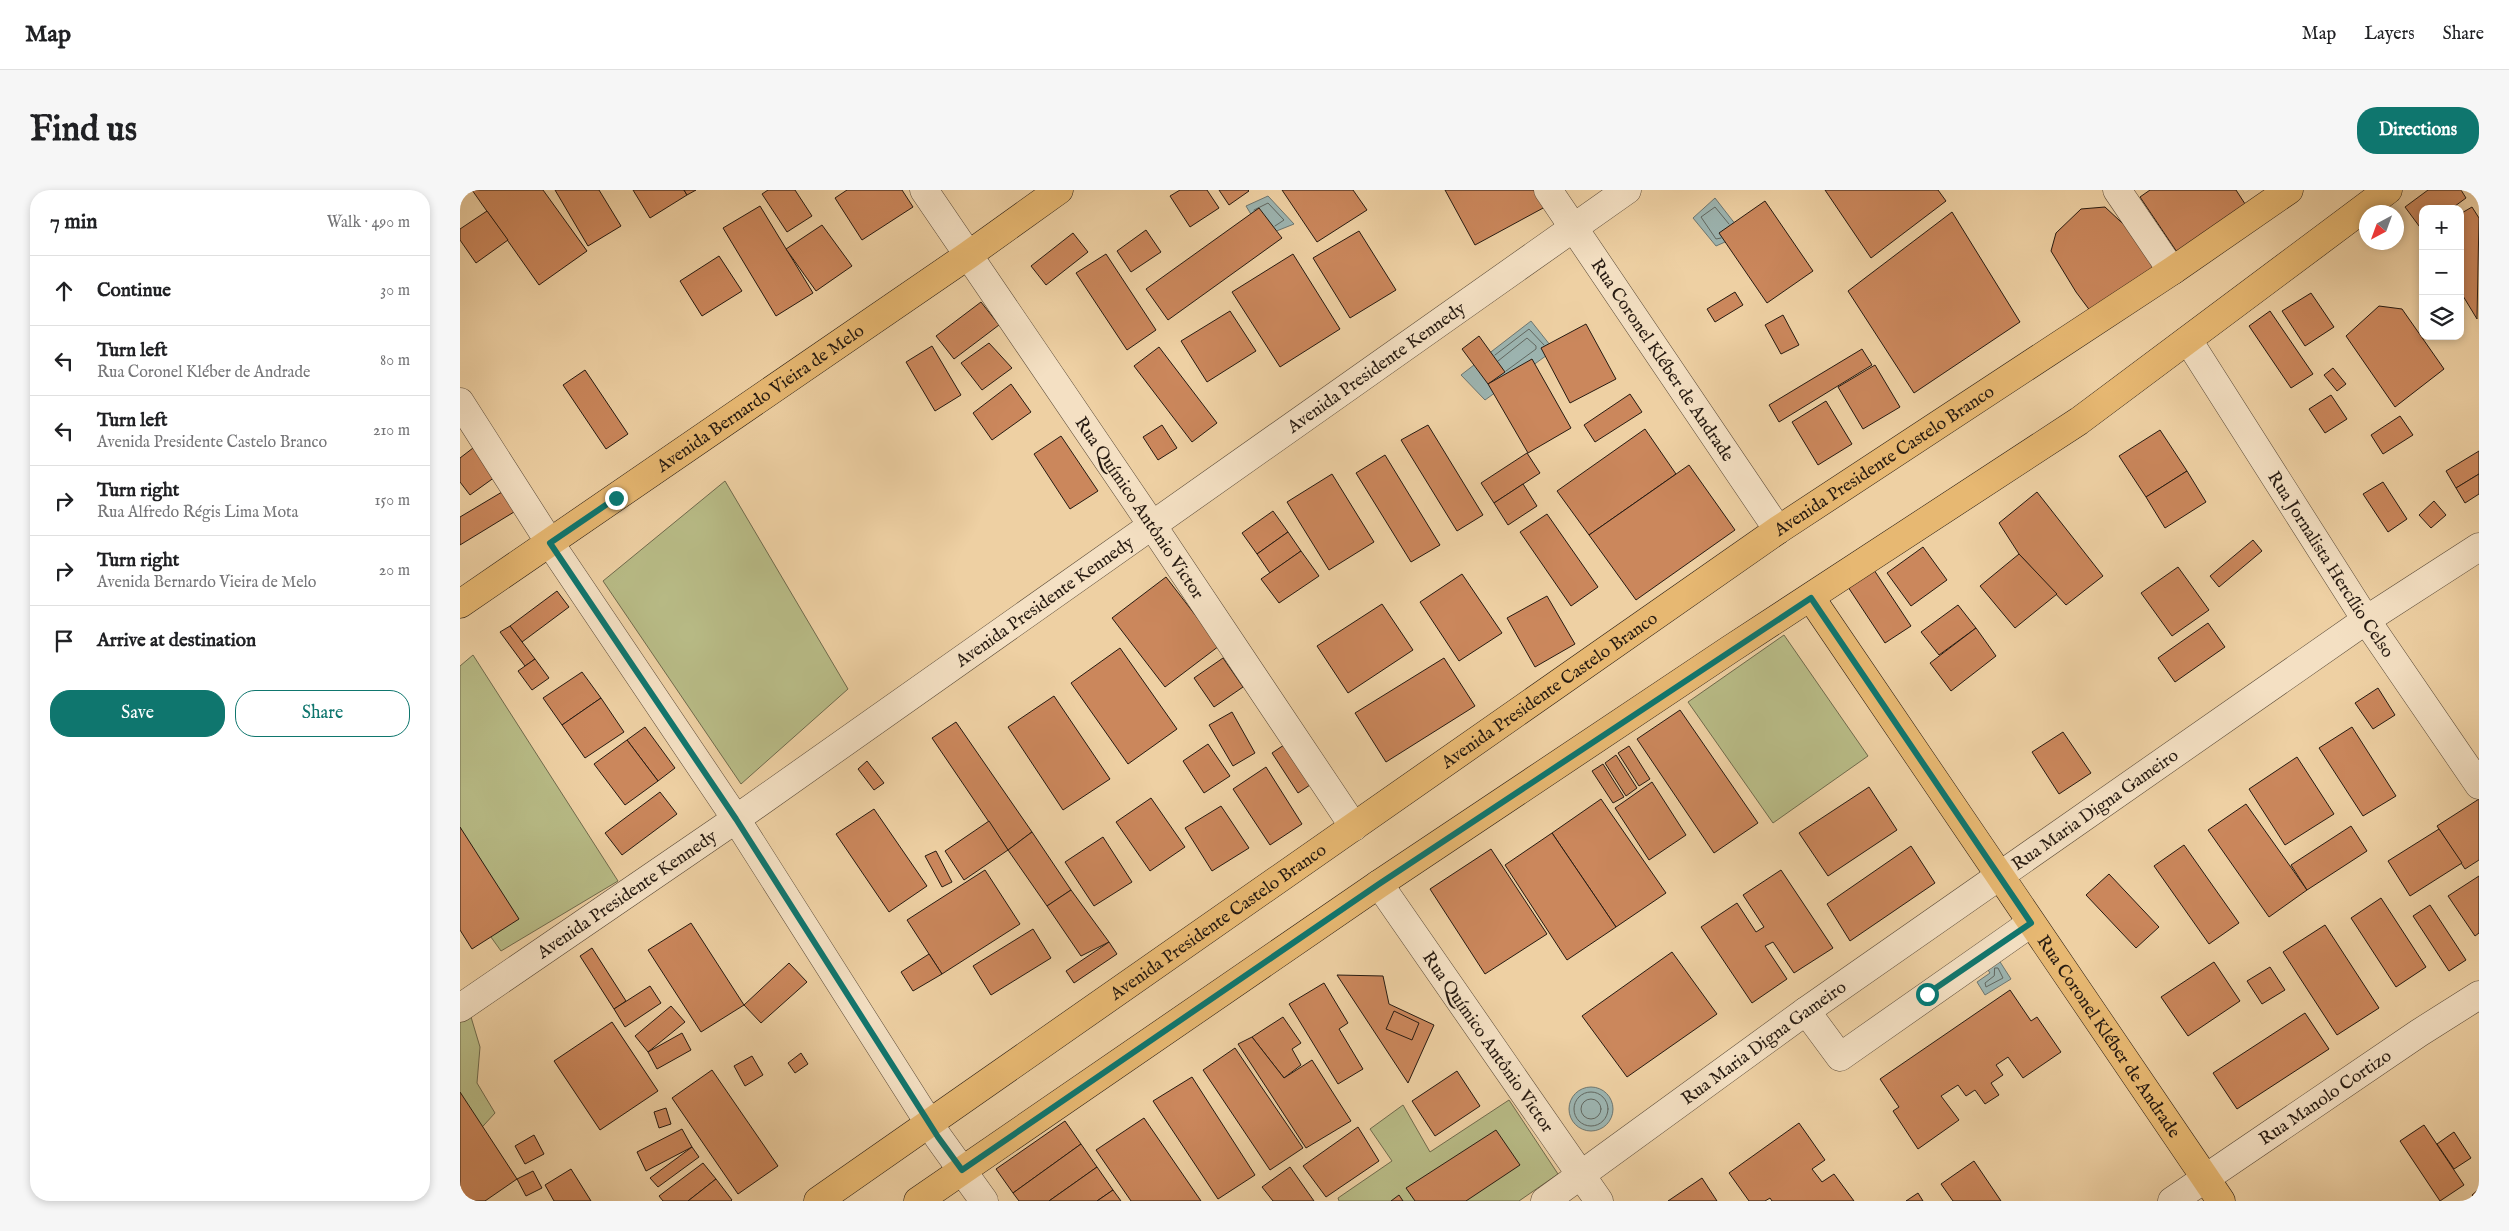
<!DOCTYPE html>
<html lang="en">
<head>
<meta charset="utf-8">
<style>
  body { margin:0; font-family:"IM FELL English",serif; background:#f6f6f6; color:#202124 }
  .controls { position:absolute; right:15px; top:15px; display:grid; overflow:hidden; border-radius:10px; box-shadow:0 2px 8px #0003 }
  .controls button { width:45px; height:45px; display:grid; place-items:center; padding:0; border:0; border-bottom:1px solid #e0e0e0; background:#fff; color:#202124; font:25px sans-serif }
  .compass { position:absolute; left:1899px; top:15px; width:45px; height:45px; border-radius:50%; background:#fff; box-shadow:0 2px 8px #0003; rotate:221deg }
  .stop { position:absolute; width:15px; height:15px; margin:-11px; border:4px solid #0f766e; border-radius:50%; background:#fff }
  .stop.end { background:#0f766e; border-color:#fff; box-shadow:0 1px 5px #0008 }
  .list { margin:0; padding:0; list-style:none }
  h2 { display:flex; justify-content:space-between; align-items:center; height:65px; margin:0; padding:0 20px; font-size:21px }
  h2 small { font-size:16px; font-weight:400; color:#757577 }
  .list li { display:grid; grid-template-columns:32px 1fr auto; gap:15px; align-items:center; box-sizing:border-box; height:70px; padding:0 20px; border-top:1px solid #e0e0e0 }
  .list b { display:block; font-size:19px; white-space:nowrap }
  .list p { margin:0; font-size:16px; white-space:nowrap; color:#757577 }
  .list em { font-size:16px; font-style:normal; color:#757577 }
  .actions { display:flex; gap:10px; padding:15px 20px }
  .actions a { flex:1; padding:11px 0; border:1px solid #0f766e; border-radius:20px; text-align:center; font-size:18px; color:#0f766e }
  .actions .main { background:#0f766e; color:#fff }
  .icon { flex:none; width:28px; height:28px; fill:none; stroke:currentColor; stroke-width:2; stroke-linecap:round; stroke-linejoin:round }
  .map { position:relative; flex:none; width:2019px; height:1011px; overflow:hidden; border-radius:20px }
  header { display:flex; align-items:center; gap:30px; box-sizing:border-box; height:70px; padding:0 25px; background:#fff; border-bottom:1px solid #e0e0e0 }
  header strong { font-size:24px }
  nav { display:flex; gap:28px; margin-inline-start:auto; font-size:18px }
  .intro { display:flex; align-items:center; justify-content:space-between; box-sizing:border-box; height:120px; padding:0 30px }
  h1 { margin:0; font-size:35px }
  .button { padding:12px 22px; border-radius:20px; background:#0f766e; color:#fff; font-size:18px; font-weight:700 }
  main { display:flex; gap:30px; padding:0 30px }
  aside { flex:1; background:#fff; border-radius:20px; box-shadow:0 2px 8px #0003 }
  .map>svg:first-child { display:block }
  .green { fill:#b8bb86; stroke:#6f6a4c }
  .water { fill:#9cb4b0; stroke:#6d7670 }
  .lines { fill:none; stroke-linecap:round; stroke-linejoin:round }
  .shore { stroke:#616760; stroke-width:1 }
  .building { fill:#cb875c; stroke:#261a11 }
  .minor-casing { stroke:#584836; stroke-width:29 }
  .major-casing { stroke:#261a11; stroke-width:29 }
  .minor { stroke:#f4e0c3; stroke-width:28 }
  .major { stroke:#e7b872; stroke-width:28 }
  .route { stroke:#0f766e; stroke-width:6 }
  .labels { text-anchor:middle; stroke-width:5; stroke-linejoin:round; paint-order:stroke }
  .street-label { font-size:18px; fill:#261a11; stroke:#f4e0c3 }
</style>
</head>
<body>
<header>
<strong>Map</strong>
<nav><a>Map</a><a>Layers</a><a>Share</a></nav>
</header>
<div class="intro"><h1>Find us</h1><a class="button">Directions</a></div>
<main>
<aside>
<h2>7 min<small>Walk · 490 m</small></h2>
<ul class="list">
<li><svg class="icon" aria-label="ahead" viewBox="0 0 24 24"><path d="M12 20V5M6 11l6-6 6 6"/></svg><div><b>Continue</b></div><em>30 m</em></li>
<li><svg class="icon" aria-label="left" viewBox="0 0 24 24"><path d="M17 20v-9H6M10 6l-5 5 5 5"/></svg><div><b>Turn left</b><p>Rua Coronel Kléber de Andrade</p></div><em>80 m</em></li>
<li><svg class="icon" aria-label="left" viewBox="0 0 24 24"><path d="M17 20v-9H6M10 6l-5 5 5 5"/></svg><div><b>Turn left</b><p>Avenida Presidente Castelo Branco</p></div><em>210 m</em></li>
<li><svg class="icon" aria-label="right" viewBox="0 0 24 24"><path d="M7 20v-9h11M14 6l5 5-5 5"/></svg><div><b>Turn right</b><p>Rua Alfredo Régis Lima Mota</p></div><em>150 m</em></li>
<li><svg class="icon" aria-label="right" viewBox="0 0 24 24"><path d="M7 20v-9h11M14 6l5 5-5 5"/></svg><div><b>Turn right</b><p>Avenida Bernardo Vieira de Melo</p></div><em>20 m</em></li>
<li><svg class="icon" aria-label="arrive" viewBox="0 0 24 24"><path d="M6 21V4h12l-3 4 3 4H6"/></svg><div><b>Arrive at destination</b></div></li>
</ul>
<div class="actions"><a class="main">Save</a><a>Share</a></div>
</aside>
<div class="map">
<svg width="2019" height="1011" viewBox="0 0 2019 1011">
  <rect width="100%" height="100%" fill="#eed0a3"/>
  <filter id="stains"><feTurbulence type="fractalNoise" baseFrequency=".004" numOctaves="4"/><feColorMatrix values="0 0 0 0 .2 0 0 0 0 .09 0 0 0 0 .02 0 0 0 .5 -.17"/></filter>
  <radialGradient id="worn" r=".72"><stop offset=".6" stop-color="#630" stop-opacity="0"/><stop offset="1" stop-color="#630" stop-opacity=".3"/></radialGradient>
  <g class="green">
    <polygon points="265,291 388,499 281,594 143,391"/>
    <polygon points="1324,445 1408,566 1313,633 1228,512"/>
    <polygon points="13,465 158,691 41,761 0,704 0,476"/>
    <polygon points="11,827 20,857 17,893 35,923 3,958 0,955 0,831"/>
    <polygon points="1049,910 1098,984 1059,1011 879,1011 878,1008 932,971 910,939 943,915 970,962"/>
  </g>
  <g class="water">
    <polygon points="808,6 834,34 804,46 786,16"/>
    <polygon points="1255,8 1283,44 1256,56 1233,28"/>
    <polygon points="1071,131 1094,160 1025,210 1001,185"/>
    <polygon points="1535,764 1551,789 1525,805 1517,792 1530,783 1522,771"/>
    <circle cx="1131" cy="919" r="22"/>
  </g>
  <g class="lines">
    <g class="shore">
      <polyline points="794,20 808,13 824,30 815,36"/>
      <polyline points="1261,48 1256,49 1241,27 1255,17 1269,34"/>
      <polyline points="1035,165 1069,139 1084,155"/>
      <polyline points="1038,171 1067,148 1076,156 1076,159 1046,181"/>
      <polygon points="1535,778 1538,778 1543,788 1526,797 1525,793 1534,786"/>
      <circle cx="1131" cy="919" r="17"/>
      <circle cx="1131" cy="919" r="10"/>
    </g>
  </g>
  <g class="building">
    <polygon points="12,0 83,0 127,61 79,95"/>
    <polygon points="95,0 139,0 161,36 128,56"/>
    <polygon points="173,0 224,0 227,5 190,28"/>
    <polygon points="224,0 236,0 227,5"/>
    <polygon points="308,0 335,0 352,26 327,42 302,4"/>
    <polygon points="387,0 442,0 453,17 402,50 375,8"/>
    <polygon points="720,0 747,0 759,18 730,37 710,6"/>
    <polygon points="759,0 788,0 789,1 769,15"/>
    <polygon points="822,0 893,0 907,20 857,52"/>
    <polygon points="985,0 1075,0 1085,17 1015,55"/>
    <polygon points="1365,0 1478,0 1486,11 1411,68"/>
    <polygon points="1690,0 1776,0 1789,20 1723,71 1680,7"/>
    <polygon points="1968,0 2001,0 2006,8 1991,19 1963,19 1962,40 1945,17"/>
    <polygon points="1305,11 1353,81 1307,113 1259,43"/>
    <polygon points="300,16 353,103 316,126 263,38"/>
    <polygon points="1645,17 1675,45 1701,88 1637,130 1616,102 1591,61 1596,43 1621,19"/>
    <polygon points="2012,17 2019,28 2017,129 2000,101 2000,24"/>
    <polygon points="799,18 822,48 708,130 686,99"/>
    <polygon points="27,21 48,50 16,73 0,50 0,39"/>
    <polygon points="1492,22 1560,132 1454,203 1388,101"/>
    <polygon points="362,35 392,76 356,101 326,59"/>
    <polygon points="686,40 701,62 671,82 657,61"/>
    <polygon points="899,41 936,100 890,128 853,68"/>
    <polygon points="613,43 628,62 586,95 571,76"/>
    <polygon points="646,64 696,140 667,160 616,83"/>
    <polygon points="833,64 880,139 820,177 772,102"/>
    <polygon points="259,66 282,101 242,126 220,91"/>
    <polygon points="1275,102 1283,115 1255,132 1247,119"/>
    <polygon points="1851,103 1874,137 1845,156 1822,121"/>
    <polygon points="521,112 539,135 494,169 476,146"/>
    <polygon points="1919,116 1942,119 1984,179 1935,217 1886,146"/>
    <polygon points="770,121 796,161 747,192 721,151"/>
    <polygon points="1810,121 1853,184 1831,198 1789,136"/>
    <polygon points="1323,125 1339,155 1321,164 1305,135"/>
    <polygon points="1126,134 1156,189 1110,213 1081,158"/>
    <polygon points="1019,146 1045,182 1028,194 1002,159"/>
    <polygon points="529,153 552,178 522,200 501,173"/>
    <polygon points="472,156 501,205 475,221 446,172"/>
    <polygon points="699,157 757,233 732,252 674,176"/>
    <polygon points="1402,159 1412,175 1319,232 1309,215"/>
    <polygon points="1072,169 1111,238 1068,263 1028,194"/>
    <polygon points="1415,175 1440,217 1403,239 1378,197"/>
    <polygon points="1873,178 1886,194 1877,201 1864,185"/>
    <polygon points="125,180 168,244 146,259 103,195"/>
    <polygon points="551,194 571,222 532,250 513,223"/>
    <polygon points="1170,204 1182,222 1135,252 1124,235"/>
    <polygon points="1871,205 1887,229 1865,243 1849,219"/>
    <polygon points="1366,211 1392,254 1358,275 1332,232"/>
    <polygon points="1940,226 1953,245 1923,264 1911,245"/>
    <polygon points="702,235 717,258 698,270 683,247"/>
    <polygon points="968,235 1023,325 997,341 941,250"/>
    <polygon points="1185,239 1216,284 1129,345 1097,301"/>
    <polygon points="1700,240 1727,281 1686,307 1659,266"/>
    <polygon points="601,246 638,301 610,319 574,264"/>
    <polygon points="13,258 35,287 10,305 0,292 0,268"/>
    <polygon points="2019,261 2019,284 1996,298 1986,281"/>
    <polygon points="1067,263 1080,283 1034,313 1021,293"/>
    <polygon points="925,265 980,355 951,372 896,283"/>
    <polygon points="1229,275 1275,340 1176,410 1129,345"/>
    <polygon points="1727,281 1746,312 1705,338 1686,307"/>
    <polygon points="872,284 914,352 869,380 827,312"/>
    <polygon points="2019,284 2019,304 2005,313 1996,298"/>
    <polygon points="1923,292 1947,329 1928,342 1903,304"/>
    <polygon points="1063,294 1077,316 1048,335 1034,313"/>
    <polygon points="42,302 54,322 0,355 0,327"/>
    <polygon points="1577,302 1643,386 1606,415 1559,364 1539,333"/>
    <polygon points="1974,311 1986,325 1971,338 1959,325"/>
    <polygon points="813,321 828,342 797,364 782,343"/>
    <polygon points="1087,324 1138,397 1111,416 1060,342"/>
    <polygon points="828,342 841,361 810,383 797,364"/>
    <polygon points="1793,350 1802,361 1759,397 1750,386"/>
    <polygon points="1463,357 1487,390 1451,416 1427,383"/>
    <polygon points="841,361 859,386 819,413 801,389"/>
    <polygon points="1559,364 1597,404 1555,438 1520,396"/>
    <polygon points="1718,377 1749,420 1712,446 1681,403"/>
    <polygon points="1414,380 1451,436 1425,453 1388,397"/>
    <polygon points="1002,384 1042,443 999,471 960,412"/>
    <polygon points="706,387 759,456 705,497 652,428"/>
    <polygon points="97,401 109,417 62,452 50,436"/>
    <polygon points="1087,406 1115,454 1075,477 1047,428"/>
    <polygon points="922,414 953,460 888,503 857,456"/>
    <polygon points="1498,415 1516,438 1479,465 1461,442"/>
    <polygon points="1748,433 1765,457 1715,492 1698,468"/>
    <polygon points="50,436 75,469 65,476 40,442"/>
    <polygon points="1516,438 1536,466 1491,501 1470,473"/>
    <polygon points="660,458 717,539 668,574 611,493"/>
    <polygon points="763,468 783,497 754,517 734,488"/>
    <polygon points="984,468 1015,516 926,572 895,523"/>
    <polygon points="75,469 89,488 72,500 58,481"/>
    <polygon points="122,482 141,508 102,535 83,508"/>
    <polygon points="1918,498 1935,525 1913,539 1895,513"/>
    <polygon points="594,506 650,589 603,620 548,537"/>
    <polygon points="141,508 164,542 125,568 102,535"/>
    <polygon points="1220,520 1298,633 1254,663 1177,549"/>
    <polygon points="772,522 795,563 773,576 749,535"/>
    <polygon points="496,532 572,642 548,660 472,548"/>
    <polygon points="185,537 215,578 198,591 167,550"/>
    <polygon points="1892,537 1936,606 1903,626 1859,558"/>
    <polygon points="1603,542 1631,583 1599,604 1572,562"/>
    <polygon points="167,550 198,591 165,615 134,574"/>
    <polygon points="827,553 853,593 838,603 812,563"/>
    <polygon points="748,554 770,586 744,603 723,571"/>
    <polygon points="1169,556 1190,589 1179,596 1158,563"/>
    <polygon points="1156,565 1177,598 1166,606 1145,573"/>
    <polygon points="1837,567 1874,624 1825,655 1789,599"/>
    <polygon points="407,571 424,593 414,600 398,579"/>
    <polygon points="1143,574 1164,607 1153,613 1132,581"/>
    <polygon points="806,577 842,634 810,655 773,599"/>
    <polygon points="1192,592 1226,645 1189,670 1155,618"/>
    <polygon points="1409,597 1437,640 1368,686 1339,643"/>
    <polygon points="200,602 217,624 162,665 145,643"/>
    <polygon points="691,608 725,657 690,681 656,632"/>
    <polygon points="1141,609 1206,703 1156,737 1092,643"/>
    <polygon points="2019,609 2019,670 2005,679 1977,636"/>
    <polygon points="1786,614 1847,700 1809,727 1748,640"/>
    <polygon points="761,616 789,658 752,681 725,638"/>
    <polygon points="414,619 467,696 429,722 376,644"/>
    <polygon points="529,631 548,660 504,690 485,661"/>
    <polygon points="1891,636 1907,661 1847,700 1831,675"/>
    <polygon points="0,637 59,729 12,759 0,740"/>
    <polygon points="1979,639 2002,673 1950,706 1928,671"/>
    <polygon points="572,642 611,700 587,716 548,660"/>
    <polygon points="1092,643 1156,737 1107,770 1045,675"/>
    <polygon points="643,647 672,692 634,716 605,672"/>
    <polygon points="1724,655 1779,733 1749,754 1694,676"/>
    <polygon points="1451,656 1475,693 1390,751 1367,714"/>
    <polygon points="1031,659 1087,744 1025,784 970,699"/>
    <polygon points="476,661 492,692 482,697 465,666"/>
    <polygon points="525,680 560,734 482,784 447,730"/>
    <polygon points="1321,680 1373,758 1334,783 1313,752 1305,756 1327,789 1292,813 1241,737 1277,713 1296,742 1304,737 1283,705"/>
    <polygon points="1649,684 1699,737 1676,758 1626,705"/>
    <polygon points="2019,686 2019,743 2015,746 1988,706"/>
    <polygon points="611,700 649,752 621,766 587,716"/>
    <polygon points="1921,708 1966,777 1936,797 1891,728"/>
    <polygon points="1970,715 2006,770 1989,781 1953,726"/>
    <polygon points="231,733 284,815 241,842 188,760"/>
    <polygon points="1865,735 1919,818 1877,845 1823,762"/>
    <polygon points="573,739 591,768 531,805 513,776"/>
    <polygon points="649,752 657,764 614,793 606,781"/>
    <polygon points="132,758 166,811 154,819 120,766"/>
    <polygon points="1212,762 1257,824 1167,887 1122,826"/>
    <polygon points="469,764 482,784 453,801 441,782"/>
    <polygon points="1754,772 1780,811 1728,846 1701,807"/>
    <polygon points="329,773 347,792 301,833 284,815"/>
    <polygon points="1810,777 1825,800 1802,814 1787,791"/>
    <polygon points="877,785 923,786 929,814 974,835 948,893"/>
    <polygon points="864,793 888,833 879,839 903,879 878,894 829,814"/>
    <polygon points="190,796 201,813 165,837 154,819"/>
    <polygon points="1550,800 1571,831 1577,827 1601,862 1563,888 1548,867 1536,875 1543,885 1531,893 1539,905 1525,914 1515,900 1506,906 1498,895 1481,906 1499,930 1458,959 1433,921 1439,917 1420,889"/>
    <polygon points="211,816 225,832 188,862 175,846"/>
    <polygon points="934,821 959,833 952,850 926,839"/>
    <polygon points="1845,823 1869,859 1777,919 1753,883"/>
    <polygon points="823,827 841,853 832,859 841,875 824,888 792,847"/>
    <polygon points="152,832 198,901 140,940 94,871"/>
    <polygon points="222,843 231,860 197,879 188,862"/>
    <polygon points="792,847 824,888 852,870 891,931 846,958 778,854"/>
    <polygon points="775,858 843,958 810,980 743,880"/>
    <polygon points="341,863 348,874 335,883 328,873"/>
    <polygon points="292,866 303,885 285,896 274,876"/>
    <polygon points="252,880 318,976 278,1004 212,908"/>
    <polygon points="997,881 1020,916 975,946 952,911"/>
    <polygon points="732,887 795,985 758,1009 693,911"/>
    <polygon points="0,902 57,989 25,1011 0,1011"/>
    <polygon points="206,918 211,934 199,938 194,922"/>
    <polygon points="684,928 741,1011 671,1011 636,960"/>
    <polygon points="605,931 621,954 553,1003 536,979"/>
    <polygon points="1339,933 1365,970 1352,979 1362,992 1374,984 1394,1011 1312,1011 1310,1008 1305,1011 1289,1011 1269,983"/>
    <polygon points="1964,935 2004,995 1980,1011 1940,951"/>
    <polygon points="898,937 919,971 866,1007 843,976"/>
    <polygon points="222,939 232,957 186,981 177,962"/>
    <polygon points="1036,940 1060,975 1006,1011 955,1011 946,998"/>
    <polygon points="1994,942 2011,968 1994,979 1977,954"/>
    <polygon points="74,945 84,964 65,974 55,956"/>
    <polygon points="621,954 637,977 589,1011 559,1011 553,1003"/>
    <polygon points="232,957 239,967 198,997 190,988"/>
    <polygon points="1514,971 1541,1011 1493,1011 1481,994"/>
    <polygon points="243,973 256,989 228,1011 203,1011 199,1006"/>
    <polygon points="637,977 653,1000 637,1011 589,1011"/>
    <polygon points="830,977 854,1011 813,1011 802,997"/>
    <polygon points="111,979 131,1011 94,1011 85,995"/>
    <polygon points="73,981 82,998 66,1006 57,989"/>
    <polygon points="1242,988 1257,1011 1208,1011"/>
    <polygon points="256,989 272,1010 271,1011 228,1011"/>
    <polygon points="2019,999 2019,1011 2017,1011 2012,1005"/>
    <polygon points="653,1000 661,1011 637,1011"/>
    <polygon points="1458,1003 1463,1011 1446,1011"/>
    <polygon points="939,1005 943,1011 931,1011"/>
  </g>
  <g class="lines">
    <defs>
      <g id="minor">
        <path id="s1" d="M464 0 692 335 894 637"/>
        <path id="s2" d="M1088 0 1318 340"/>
        <polyline points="1657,0 1712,81"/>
        <path id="s3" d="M1728 150 1906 430 2019 595"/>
        <polyline points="0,212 90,353 276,629 478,947 524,1011"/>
        <path id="s4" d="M919 694 1139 1011"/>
        <path id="s5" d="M0 818 276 629 1167 0"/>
        <polyline points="1346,821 1380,867 1571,733"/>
        <path id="s6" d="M1085 1011 1346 821 1906 430 2019 357"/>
        <path id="s7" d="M1712 1011 1959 843 2019 805"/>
      </g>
      <g id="major">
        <path id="s8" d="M1351 408 1761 1011"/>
        <path id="s9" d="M0 414 507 66 599 0"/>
        <path id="s10" d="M358 1011 1318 340 1712 81 1829 0"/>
        <polyline points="458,1011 919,694 1269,460 1619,231 1928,0"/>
      </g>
    </defs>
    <use href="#minor" class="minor-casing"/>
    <use href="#major" class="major-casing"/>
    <use href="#minor" class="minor"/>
    <use href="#major" class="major"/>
  </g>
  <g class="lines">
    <polyline class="route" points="156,308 90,353 276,629 478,947 502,980 919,694 1351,408 1571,733 1467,804"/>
  </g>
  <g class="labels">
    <g class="street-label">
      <text dy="6" stroke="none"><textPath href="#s2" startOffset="205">Rua Coronel Kléber de Andrade</textPath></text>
      <text dy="6" stroke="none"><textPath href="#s5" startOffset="1118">Avenida Presidente Kennedy</textPath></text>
      <text dy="6" stroke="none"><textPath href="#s9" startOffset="364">Avenida Bernardo Vieira de Melo</textPath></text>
      <text dy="6" stroke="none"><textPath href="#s10" startOffset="1298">Avenida Presidente Castelo Branco</textPath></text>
      <text dy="6" stroke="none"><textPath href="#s1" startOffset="384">Rua Químico Antônio Victor</textPath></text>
      <text dy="6" stroke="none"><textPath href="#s3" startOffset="266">Rua Jornalista Hercílio Celso</textPath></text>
      <text dy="6" stroke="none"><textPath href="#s5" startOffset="712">Avenida Presidente Kennedy</textPath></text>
      <text dy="6" stroke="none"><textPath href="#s10" startOffset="892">Avenida Presidente Castelo Branco</textPath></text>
      <text dy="6" stroke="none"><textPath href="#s6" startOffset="675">Rua Maria Digna Gameiro</textPath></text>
      <text dy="6" stroke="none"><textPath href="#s5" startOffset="202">Avenida Presidente Kennedy</textPath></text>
      <text dy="6" stroke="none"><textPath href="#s10" startOffset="488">Avenida Presidente Castelo Branco</textPath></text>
      <text dy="6" stroke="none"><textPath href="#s8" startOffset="530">Rua Coronel Kléber de Andrade</textPath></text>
      <text dy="6" stroke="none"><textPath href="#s4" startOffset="192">Rua Químico Antônio Victor</textPath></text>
      <text dy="6" stroke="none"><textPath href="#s6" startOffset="270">Rua Maria Digna Gameiro</textPath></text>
      <text dy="6" stroke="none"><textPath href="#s7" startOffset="185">Rua Manolo Cortizo</textPath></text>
    </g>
  </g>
  <rect width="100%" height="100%" filter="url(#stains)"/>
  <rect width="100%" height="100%" fill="url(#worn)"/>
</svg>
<div class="controls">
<button>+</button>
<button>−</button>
<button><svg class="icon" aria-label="layers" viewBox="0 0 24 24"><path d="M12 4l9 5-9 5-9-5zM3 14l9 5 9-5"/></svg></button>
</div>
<svg class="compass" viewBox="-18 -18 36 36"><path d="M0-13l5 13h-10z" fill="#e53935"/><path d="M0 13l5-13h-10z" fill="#757577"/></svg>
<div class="stop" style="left:1467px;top:804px"></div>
<div class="stop end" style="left:156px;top:308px"></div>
</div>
</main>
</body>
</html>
